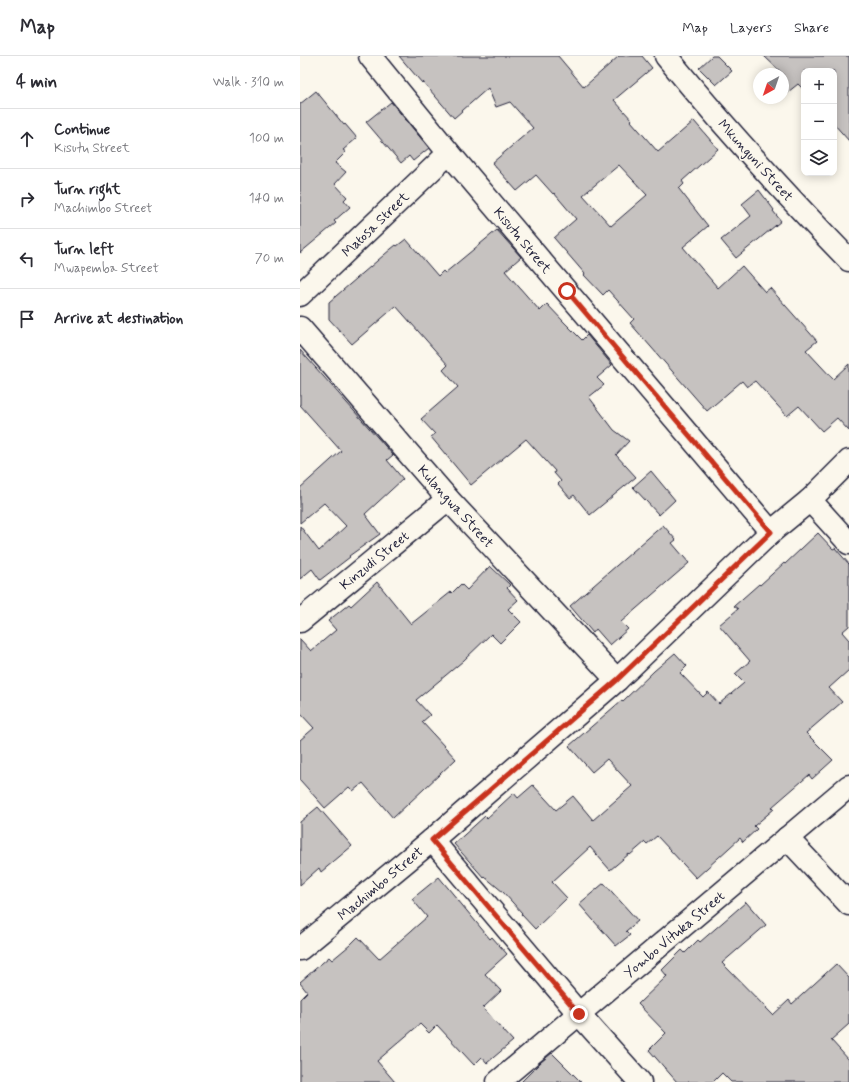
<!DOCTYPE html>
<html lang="en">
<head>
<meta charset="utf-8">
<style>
  body { margin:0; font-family:Mynerve,sans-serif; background:#f2f2f3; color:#2b2b33 }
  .controls { position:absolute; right:12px; top:12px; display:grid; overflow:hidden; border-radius:8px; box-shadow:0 2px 10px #0003 }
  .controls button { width:36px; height:36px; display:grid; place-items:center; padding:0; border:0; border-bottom:1px solid #e1e1e2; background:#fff; color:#2b2b33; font:20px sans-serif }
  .compass { position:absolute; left:453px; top:12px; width:36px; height:36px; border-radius:50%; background:#fff; box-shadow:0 2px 10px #0003; rotate:220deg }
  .stop { position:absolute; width:12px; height:12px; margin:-9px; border:3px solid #c8321e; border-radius:50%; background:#fff }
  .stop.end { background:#c8321e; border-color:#fff; box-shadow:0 1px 4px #0008 }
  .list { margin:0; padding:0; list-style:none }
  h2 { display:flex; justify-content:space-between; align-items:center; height:52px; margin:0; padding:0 16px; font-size:17px }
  h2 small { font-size:13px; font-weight:400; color:#7c7c81 }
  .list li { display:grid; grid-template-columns:26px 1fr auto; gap:12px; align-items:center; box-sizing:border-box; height:60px; padding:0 16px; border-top:1px solid #e1e1e2 }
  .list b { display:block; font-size:15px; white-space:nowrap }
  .list p { margin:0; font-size:13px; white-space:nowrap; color:#7c7c81 }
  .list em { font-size:13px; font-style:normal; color:#7c7c81 }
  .icon { flex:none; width:22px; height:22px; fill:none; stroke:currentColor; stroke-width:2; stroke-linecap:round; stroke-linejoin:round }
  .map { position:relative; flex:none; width:549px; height:1026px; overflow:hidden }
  header { display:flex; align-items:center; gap:24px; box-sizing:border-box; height:56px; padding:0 20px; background:#fff; border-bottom:1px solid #e1e1e2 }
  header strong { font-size:19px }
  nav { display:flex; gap:22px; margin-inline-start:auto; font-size:14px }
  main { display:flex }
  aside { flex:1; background:#fff }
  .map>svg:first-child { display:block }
  .building { fill:#c6c2c0; stroke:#22223b; fill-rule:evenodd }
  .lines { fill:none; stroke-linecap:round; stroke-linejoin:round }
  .minor-casing { stroke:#22223b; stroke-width:25 }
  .minor { stroke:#fbf7ec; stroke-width:22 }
  .route { stroke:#c8321e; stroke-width:5 }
  .labels { text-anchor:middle; stroke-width:3.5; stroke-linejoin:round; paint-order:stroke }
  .street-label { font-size:14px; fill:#22223b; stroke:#fbf7ec }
</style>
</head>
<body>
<header>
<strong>Map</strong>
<nav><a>Map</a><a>Layers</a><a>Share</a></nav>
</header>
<main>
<aside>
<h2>4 min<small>Walk · 310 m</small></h2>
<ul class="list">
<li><svg class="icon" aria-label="ahead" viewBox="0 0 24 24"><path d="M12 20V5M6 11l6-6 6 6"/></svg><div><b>Continue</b><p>Kisutu Street</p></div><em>100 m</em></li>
<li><svg class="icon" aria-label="right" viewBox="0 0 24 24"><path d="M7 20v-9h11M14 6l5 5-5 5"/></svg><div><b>Turn right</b><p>Machimbo Street</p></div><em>140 m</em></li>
<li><svg class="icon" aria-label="left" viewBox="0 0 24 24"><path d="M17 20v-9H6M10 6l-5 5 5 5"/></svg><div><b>Turn left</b><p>Mwapemba Street</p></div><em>70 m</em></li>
<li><svg class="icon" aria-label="arrive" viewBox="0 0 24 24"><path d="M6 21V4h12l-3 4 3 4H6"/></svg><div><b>Arrive at destination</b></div></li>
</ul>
</aside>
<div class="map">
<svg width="549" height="1026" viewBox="0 0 549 1026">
  <rect width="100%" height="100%" fill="#fbf7ec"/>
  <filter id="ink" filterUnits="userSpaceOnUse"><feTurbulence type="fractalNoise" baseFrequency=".025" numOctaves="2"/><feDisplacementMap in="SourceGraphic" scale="8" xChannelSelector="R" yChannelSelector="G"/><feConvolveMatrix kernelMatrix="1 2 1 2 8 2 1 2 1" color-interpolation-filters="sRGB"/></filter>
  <g filter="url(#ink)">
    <g class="building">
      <path d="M99 0H258L284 31 319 0H342L352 12 314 44 332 64 331 65 358 96 394 65 418 93 382 125 384 128 379 133 408 170 383 191 418 232 442 210 465 236 470 232 517 285 506 294 533 323 549 308V375L537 362 522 375 499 350 487 360 455 325 447 331 442 325 407 355 330 267 334 263 308 234 303 239 284 219 285 218 254 182 276 163 254 137 253 138 236 119 217 135 192 107 233 72 210 46 196 51 188 32 154 62 123 26 122 27ZM319 109 347 139 311 170 283 139Z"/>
      <polygon points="412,0 417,0 432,15 416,29 399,12"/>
      <polygon points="464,0 549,0 549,85 534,68 534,15 504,15 504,34 498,28 483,40 483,18"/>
      <polygon points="16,35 44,69 45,68 57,82 43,94 46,96 35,107 46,116 35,128 47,141 44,144 50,151 34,165 36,167 0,197 0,48"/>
      <polygon points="91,46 129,92 113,105 109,100 101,107 66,66"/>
      <polygon points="459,134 474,154 473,155 481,165 436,202 421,184 451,160 442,148"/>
      <polygon points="197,174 221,201 205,215 240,255 247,248 264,266 282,284 287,279 312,309 297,322 304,329 289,341 314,374 329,385 316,399 336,421 290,459 274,439 270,442 258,428 261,425 254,417 255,415 226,383 171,429 131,381 135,378 121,363 158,331 143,314 148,309 96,250 52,288 29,263 29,246 91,193 96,189 97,190 106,183 138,220 143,215 145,217"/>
      <polygon points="0,294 93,399 87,404 103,423 65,458 80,478 49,500 50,501 20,524 12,513 0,523 0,470 19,495 46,470 24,447 0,467 0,432 41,395 0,349"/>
      <polygon points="351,415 375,444 359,459 333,431"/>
      <polygon points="363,469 376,484 372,487 389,507 321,566 328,573 310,589 296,573 293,577 270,550"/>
      <polygon points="518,477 533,493 535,492 549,508 549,570 542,576 549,584 549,614 529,632 542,646 506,677 533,704 512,723 509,719 472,751 474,753 454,770 457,773 443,786 440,782 396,822 357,780 347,788 345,786 330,799 329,798 310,814 290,791 252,826 267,842 235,873 221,858 222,857 203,836 185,821 184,822 154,788 185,760 187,762 214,737 218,742 233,729 256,754 273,740 293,764 332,730 307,703 292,716 269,690 322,644 323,645 354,615 375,597 387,610 380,617 403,641 408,636 419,648 444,627 435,618 450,605 419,569 438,553 434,550 459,528 460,529 484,507 485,508"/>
      <polygon points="190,510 210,529 207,532 218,544 208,553 221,566 200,587 191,578 163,605 116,644 130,659 122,666 156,703 93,762 63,727 53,735 49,731 25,752 0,724 0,684 14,672 0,657 0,583 11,595 36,574 28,565 49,548 51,550 77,526 111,568 151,536 152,537 161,528 167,534"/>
      <polygon points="18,751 52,790 21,816 19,812 0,829 0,766"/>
      <polygon points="139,821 190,883 192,881 207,898 185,918 201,935 183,952 213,985 187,1007 182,1001 174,1009 137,969 129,977 120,968 77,1005 95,1026 0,1026 0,943 7,936 0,927 0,926 29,901 32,904 50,889 58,881 79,903 127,861 112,843"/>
      <polygon points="304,827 338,865 326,875 330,879 316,890 279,848"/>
      <polygon points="446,846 466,869 422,907 473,959 489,944 492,948 536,908 549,922 549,968 531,984 549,1004 549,1026 431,1026 422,1017 413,1026 377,1026 349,994 366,977 338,948 367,920 362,914 382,894 385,897 398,884 400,886"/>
      <polygon points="252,997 281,1026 221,1026 241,1006"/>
    </g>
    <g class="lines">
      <defs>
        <g id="minor">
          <polyline points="70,0 149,97 471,476"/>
          <path d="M366 0C424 71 485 138 549 204"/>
          <polyline points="0,239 149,97"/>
          <polyline points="0,272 148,443 317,624"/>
          <polyline points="510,444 549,487"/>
          <polyline points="0,565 148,443"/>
          <polyline points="487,782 549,848"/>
          <polyline points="132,784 279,958 340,1026"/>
          <polyline points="0,893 132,784 317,624 471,476 510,444 549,405"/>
          <polyline points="198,1026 549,730"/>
        </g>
      </defs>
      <use href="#minor" class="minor-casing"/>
      <use href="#minor" class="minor"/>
    </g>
  </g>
  <g class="lines" filter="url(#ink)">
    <polyline class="route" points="267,235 471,476 317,624 132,784 279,958"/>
  </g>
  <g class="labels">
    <g class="street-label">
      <text transform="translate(456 104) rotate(48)" y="5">Mkunguni Street</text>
      <text transform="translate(75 168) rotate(-44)" y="5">Matosa Street</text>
      <text transform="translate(223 184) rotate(50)" y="5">Kisutu Street</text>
      <text transform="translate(156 450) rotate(48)" y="5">Kulangwa Street</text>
      <text transform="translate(74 504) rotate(-39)" y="5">Kinzudi Street</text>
      <text transform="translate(80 827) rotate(-40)" y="5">Machimbo Street</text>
      <text transform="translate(374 878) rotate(-40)" y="5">Yombo Vituka Street</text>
    </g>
  </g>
</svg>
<div class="controls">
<button>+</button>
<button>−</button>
<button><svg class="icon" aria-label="layers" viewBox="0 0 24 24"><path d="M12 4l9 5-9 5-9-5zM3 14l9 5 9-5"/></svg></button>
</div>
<svg class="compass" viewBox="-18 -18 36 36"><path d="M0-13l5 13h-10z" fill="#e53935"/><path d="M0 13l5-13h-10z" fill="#7c7c81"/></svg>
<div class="stop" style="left:267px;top:235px"></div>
<div class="stop end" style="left:279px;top:958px"></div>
</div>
</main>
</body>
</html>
